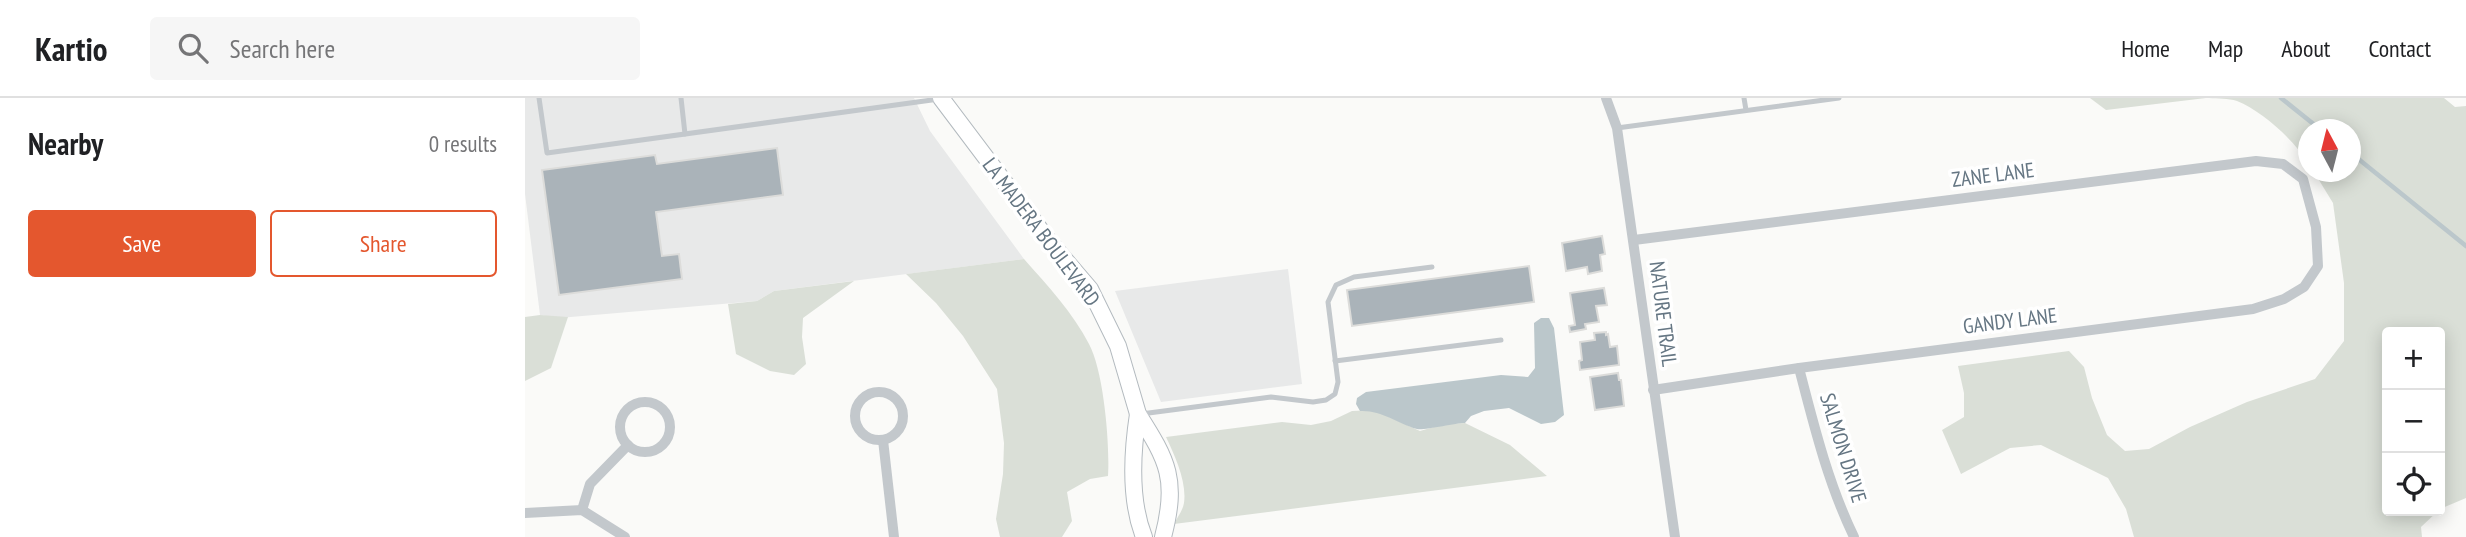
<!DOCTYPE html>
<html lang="en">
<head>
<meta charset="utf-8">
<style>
  body { margin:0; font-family:"PT Sans Narrow",sans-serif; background:#f6f6f6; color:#202124 }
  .controls { position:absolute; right:21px; bottom:21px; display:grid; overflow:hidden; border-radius:7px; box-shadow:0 4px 18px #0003 }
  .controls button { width:63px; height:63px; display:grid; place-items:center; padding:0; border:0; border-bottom:2px solid #e0e0e0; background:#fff; color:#202124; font:35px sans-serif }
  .compass { position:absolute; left:1773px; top:21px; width:63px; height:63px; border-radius:50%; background:#fff; box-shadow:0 4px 18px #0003; rotate:353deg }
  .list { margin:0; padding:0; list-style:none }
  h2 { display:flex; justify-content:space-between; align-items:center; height:91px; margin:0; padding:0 28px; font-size:30px }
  h2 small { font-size:23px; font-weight:400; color:#757577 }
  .actions { display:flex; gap:14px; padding:21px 28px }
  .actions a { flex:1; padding:16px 0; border:2px solid #e4572e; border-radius:7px; text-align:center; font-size:24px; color:#e4572e }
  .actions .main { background:#e4572e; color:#fff }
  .icon { flex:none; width:38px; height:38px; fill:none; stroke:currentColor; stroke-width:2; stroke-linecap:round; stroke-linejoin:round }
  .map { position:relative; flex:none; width:1941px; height:439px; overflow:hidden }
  header { display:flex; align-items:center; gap:42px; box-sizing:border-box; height:98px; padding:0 35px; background:#fff; border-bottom:2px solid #e0e0e0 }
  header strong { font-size:33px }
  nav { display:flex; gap:38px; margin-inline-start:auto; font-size:24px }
  .search { width:490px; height:63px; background:#f6f6f6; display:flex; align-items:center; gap:18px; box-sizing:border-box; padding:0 24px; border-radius:7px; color:#757577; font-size:26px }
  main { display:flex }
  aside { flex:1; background:#fff }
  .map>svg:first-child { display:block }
  .built { fill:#e8e9e9 }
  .green { fill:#dadfd7 }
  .water { fill:#bbc7cb }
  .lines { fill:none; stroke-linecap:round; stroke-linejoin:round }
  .stream { stroke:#bbc7cb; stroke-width:4.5 }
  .building { fill:#aab3b9; stroke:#dcdcda; stroke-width:2 }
  .secondary-casing { stroke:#b3babf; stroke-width:18 }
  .lane { stroke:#c3c8cc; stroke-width:5 }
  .street { stroke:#c3c8cc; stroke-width:10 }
  .secondary { stroke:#fff; stroke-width:16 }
  .labels { text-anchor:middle; stroke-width:7; stroke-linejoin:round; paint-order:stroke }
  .street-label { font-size:21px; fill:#657683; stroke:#fff }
</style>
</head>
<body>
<header>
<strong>Kartio</strong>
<div class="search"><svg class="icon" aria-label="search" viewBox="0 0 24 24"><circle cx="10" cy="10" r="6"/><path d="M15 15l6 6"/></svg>Search here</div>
<nav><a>Home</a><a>Map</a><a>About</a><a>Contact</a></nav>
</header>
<main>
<aside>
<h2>Nearby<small>0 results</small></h2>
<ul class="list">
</ul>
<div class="actions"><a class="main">Save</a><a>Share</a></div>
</aside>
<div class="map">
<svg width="1941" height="439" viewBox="0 0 1941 439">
  <rect width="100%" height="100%" fill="#fafaf8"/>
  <g class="built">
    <polygon points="0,0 389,0 405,33 499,161 249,193 232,203 34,220 15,217 0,96"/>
    <polygon points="763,171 777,286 636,304 590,193"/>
  </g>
  <g class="green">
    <polygon points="1565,0 1681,0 1581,12"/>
    <path d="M1684 0H1919L1930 9 1941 8V400L1915 411V234H1862V413H1913L1896 429 1897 439H1609L1601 411 1583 380 1516 347 1485 350 1436 376 1417 332 1439 319V295L1433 268 1544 253 1559 269 1567 300 1582 337 1600 353 1624 351 1665 329 1722 304 1790 281 1819 243V185L1808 105 1789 74H1826V32H1784L1783 65C1769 42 1737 13 1712 3 1703 0 1693 1 1684 0Z"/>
    <path d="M499 161C523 188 548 215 564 246 579 274 585 347 583 378L565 381 542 394 547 423 537 439H475L471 421 478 376 479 345 472 291 438 238 411 205 381 176Z"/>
    <polygon points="329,183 278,220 277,239 281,266 269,277 245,273 211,256 203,206 232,203 249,193"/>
    <polygon points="15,217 43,219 26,270 0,283 0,219"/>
    <path d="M849 312 895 333 919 326 940 325 985 347 1022 378 649 426C652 420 658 412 659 405 662 384 650 358 641 339L757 324 786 327 806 323 827 313Z"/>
  </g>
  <path class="water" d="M1016 220H1024L1029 230 1039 317 1030 324 1016 326 984 310 959 313 946 318 940 325C930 325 897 333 892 331 871 325 857 312 835 313L831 306 832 300 841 294 976 277 1003 279 1010 270 1009 225Z"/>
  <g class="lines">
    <g class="stream">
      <polyline points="1756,0 1796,32"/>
      <polyline points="1826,55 1941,148"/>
    </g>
  </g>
  <g class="building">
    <polygon points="252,50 258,97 131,114 137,158 154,156 157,181 34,197 17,72 130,57 132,66"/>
    <polygon points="1077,138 1080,156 1075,157 1077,173 1063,176 1062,169 1041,173 1037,145"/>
    <polygon points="1004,168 1009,204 827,228 822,192"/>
    <polygon points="1079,190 1082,207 1071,208 1074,224 1060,226 1061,231 1045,234 1044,228 1050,227 1045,195"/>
    <polygon points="1081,234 1081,237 1083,236 1085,249 1092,248 1094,267 1055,272 1054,263 1057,262 1055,244 1070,242 1069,235"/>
    <polygon points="1093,275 1094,282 1096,282 1099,308 1070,312 1065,279"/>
  </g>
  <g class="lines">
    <defs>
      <g id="secondary">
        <polyline points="416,0 523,142 565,191 593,248 613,316"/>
        <path d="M619 439C604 401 607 355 613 316 643 363 653 382 638 439"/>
      </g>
    </defs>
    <use href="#secondary" class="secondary-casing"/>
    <g class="lane">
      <polyline points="14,0 22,55 414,1"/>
      <polyline points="156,0 160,36"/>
      <polyline points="1219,0 1221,12"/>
      <polyline points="1092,30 1314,0"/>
      <polyline points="810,263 976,242"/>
      <polyline points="616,316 746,299 788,304 801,302 810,296 813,284 803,204 811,187 829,179 907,169"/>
    </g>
    <g class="street">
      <polyline points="1081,0 1092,30 1150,439"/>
      <polyline points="1109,142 1731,63 1758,66 1778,81 1791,129 1793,168 1779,189 1759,201 1728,211 1274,270 1128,292"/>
      <path d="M1274 270C1289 328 1303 385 1329 439"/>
      <circle cx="354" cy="318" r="24"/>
      <circle cx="120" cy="329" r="25"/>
      <polyline points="358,342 369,439"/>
      <polyline points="57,412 65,386 103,347"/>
      <polyline points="0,415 57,412 100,439"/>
    </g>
    <use href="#secondary" class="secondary"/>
  </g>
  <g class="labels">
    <g class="street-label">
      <text transform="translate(1468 77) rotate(-7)" y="7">ZANE LANE</text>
      <text transform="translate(516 134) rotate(53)" y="7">LA MADERA BOULEVARD</text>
      <text transform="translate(1138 216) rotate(83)" y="7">NATURE TRAIL</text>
      <text transform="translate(1485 223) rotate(-7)" y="7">GANDY LANE</text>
      <text transform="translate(1318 350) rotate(73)" y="7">SALMON DRIVE</text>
    </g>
  </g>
</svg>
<div class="controls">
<button>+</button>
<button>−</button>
<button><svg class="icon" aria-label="locate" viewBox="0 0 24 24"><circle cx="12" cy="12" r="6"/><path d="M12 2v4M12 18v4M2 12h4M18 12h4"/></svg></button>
</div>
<svg class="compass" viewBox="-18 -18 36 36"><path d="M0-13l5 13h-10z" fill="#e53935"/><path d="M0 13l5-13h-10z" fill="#757577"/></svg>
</div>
</main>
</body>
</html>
